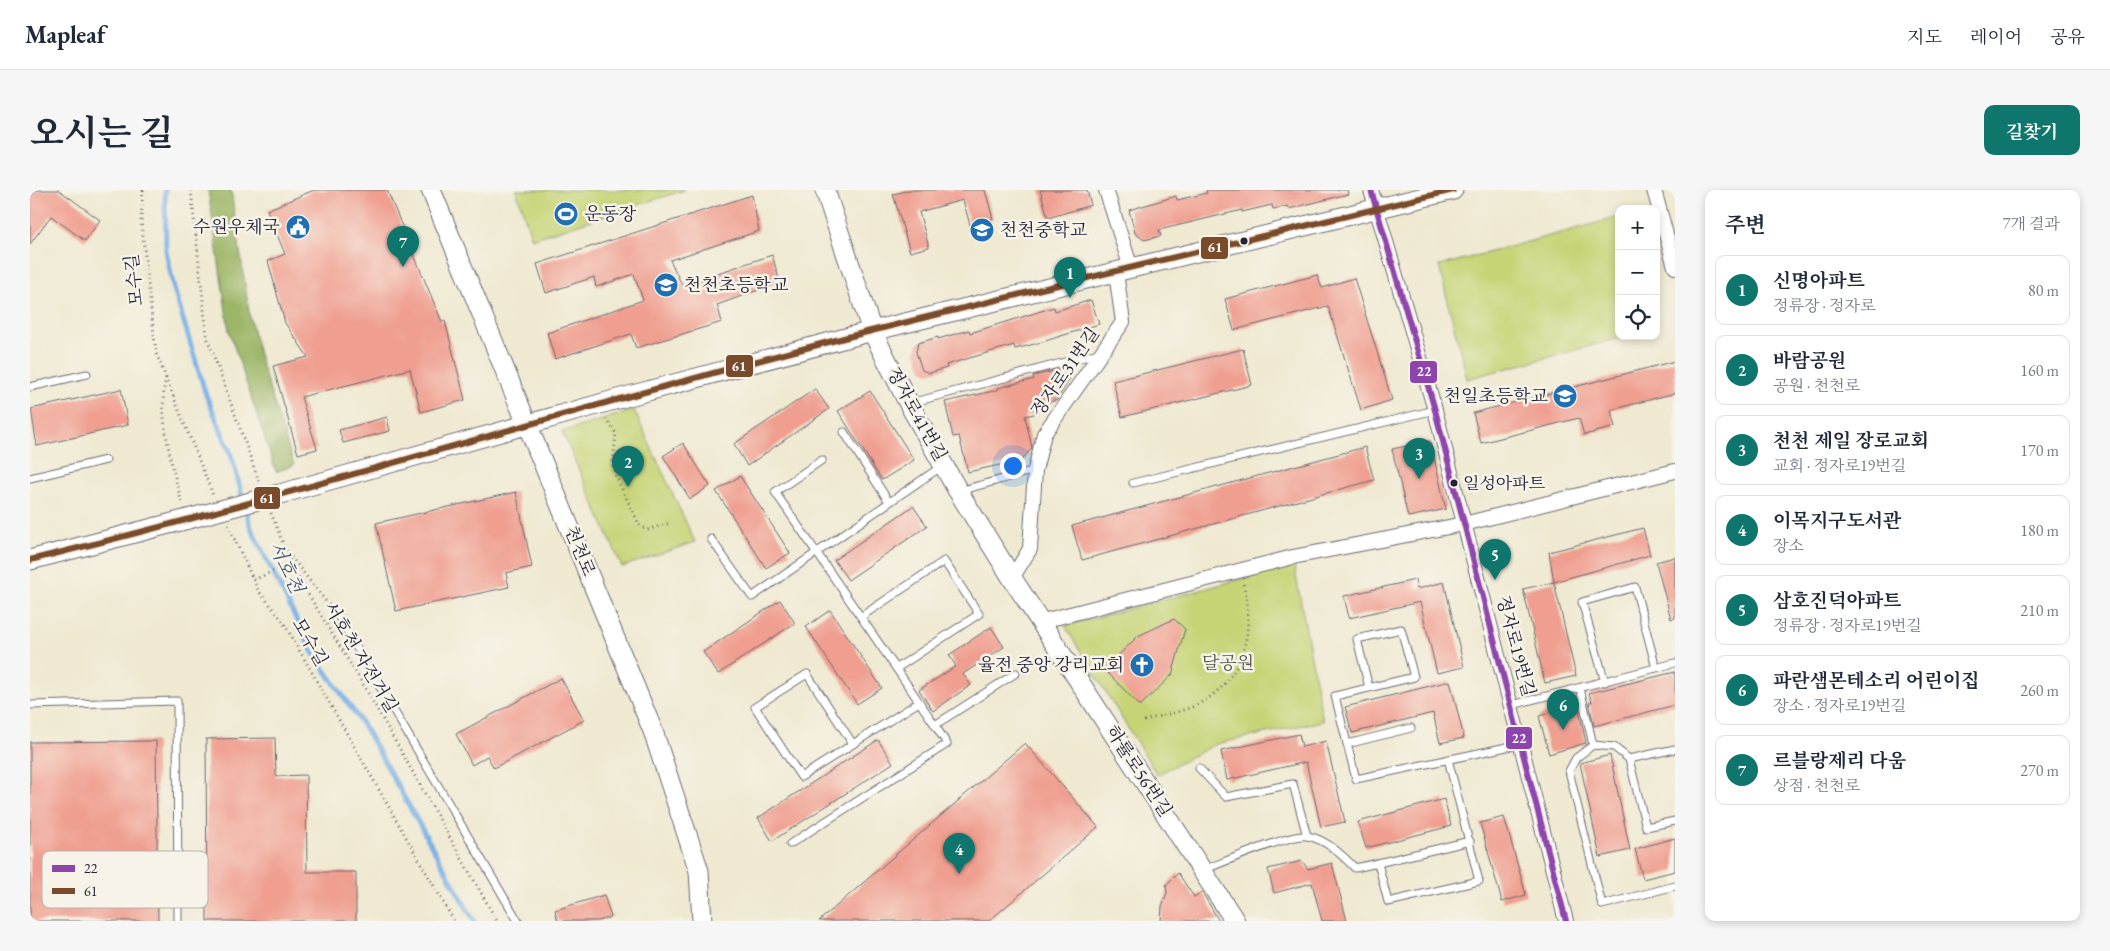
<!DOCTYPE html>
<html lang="ko">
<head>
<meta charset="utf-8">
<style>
  body { margin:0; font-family:"EB Garamond","Noto Serif KR",serif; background:#f6f6f7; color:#1f2937 }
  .controls { position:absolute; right:15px; top:15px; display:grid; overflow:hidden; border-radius:10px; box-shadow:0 2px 8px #0003 }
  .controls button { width:45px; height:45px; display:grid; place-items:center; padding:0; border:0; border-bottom:1px solid #e0e1e3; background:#fff; color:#1f2937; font:25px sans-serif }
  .you { position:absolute; left:982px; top:275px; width:18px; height:18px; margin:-12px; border:4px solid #fff; border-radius:50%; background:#1a73e8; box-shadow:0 0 0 8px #1a73e833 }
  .badge { display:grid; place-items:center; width:32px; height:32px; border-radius:50%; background:#0f766e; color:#fff; font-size:16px; font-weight:700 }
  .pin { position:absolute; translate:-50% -41px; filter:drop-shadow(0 1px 2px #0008) }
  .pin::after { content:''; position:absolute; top:26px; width:18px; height:15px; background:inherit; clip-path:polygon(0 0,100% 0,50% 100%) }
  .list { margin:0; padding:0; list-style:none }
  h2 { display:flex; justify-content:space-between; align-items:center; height:65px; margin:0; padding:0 20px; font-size:21px }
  h2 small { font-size:16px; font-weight:400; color:#747a83 }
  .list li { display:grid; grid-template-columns:32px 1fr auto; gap:15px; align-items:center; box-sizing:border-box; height:70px; margin:0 10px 10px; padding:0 10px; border:1px solid #e0e1e3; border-radius:10px }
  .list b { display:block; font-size:19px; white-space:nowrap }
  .list p { margin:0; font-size:16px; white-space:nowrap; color:#747a83 }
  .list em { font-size:16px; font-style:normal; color:#747a83 }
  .icon { flex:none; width:28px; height:28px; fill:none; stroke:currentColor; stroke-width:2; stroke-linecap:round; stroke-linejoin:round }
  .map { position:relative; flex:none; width:1645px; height:731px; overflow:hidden; border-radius:10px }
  header { display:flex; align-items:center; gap:30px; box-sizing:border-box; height:70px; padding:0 25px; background:#fff; border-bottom:1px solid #e0e1e3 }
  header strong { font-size:24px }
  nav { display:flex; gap:28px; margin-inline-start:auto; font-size:18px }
  .intro { display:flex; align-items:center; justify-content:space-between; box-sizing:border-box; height:120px; padding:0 30px }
  h1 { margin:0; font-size:35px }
  .button { padding:12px 22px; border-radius:10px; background:#0f766e; color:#fff; font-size:18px; font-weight:700 }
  main { display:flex; gap:30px; padding:0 30px }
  aside { flex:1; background:#fff; border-radius:10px; box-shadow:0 2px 8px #0003 }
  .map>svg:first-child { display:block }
  .green { fill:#c6d476; stroke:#747b58 }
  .forest { fill:#9cb667; stroke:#5f6c51 }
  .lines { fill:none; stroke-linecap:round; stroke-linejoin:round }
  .stream { stroke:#74afe5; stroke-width:5 }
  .building { fill:#ef9e8f }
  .lane-casing { stroke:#6a6870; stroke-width:9 }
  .street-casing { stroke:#6a6870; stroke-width:16 }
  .secondary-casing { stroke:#6a6870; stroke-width:21 }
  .path { stroke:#6a6870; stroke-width:3; stroke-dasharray:1 4; stroke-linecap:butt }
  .lane { stroke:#fff; stroke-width:7 }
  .street { stroke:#fff; stroke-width:14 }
  .secondary { stroke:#fff; stroke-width:19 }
  .secondary-bridge-casing { stroke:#6a6870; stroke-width:21; stroke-linecap:butt }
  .secondary-bridge { stroke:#fff; stroke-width:19 }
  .bus-1-casing { stroke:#f7f3e8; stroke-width:10 }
  .bus-2-casing { stroke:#f7f3e8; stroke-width:10 }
  .bus-1 { stroke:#8e44ad; stroke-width:6 }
  .bus-2 { stroke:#7a4b2a; stroke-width:6 }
  .bus-dot { fill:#22223b; stroke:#f7f3e8; stroke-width:2 }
  .labels { text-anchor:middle; stroke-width:5; stroke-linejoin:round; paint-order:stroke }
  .bus-label { font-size:17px; fill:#22223b; stroke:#f7f3e8; text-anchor:start }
  .poi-label { font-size:18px; fill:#22223b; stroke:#f7f3e8; text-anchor:start }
  .street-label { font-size:18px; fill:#22223b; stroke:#f7f3e8 }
  .park-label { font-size:18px; fill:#53574d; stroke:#f7f3e8 }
  .water-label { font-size:19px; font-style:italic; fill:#3f5376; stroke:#f7f3e8 }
  .key { fill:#f7f3e8; stroke:#b7b4b4; stroke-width:1 }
  .key-label { font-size:14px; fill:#22223b }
  .line-badge { stroke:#f7f3e8; stroke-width:2 }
  .badge-label { font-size:14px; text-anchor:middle; font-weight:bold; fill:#fff }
</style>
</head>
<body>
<header>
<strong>Mapleaf</strong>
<nav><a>지도</a><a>레이어</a><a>공유</a></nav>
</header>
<div class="intro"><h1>오시는 길</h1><a class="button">길찾기</a></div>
<main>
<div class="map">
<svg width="1645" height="731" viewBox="0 0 1645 731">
  <rect width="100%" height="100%" fill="#f7f3e8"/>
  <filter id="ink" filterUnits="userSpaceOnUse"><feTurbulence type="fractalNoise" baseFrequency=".02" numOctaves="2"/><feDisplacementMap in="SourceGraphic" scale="10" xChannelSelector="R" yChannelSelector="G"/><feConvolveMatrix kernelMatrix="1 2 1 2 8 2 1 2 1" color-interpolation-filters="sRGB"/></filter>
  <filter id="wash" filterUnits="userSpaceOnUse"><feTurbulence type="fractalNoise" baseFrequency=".0096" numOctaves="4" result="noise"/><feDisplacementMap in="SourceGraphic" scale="20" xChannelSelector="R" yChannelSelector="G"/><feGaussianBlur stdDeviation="1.12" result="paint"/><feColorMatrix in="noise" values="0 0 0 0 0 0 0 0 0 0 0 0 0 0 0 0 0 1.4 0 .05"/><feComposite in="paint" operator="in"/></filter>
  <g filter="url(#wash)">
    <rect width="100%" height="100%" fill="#efe9d1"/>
    <g class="green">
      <polygon points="486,0 655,0 502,49"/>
      <polygon points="1589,27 1589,146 1598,146 1437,189 1409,76"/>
      <polygon points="604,220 665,352 592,377 532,242"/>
      <polygon points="1264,375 1293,531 1186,554 1127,585 1035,436"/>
    </g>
    <polygon class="forest" points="178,0 201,0 220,128 232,176 264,275 246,282 199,141"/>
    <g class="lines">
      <polyline class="stream" points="135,0 136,61 144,99 176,205 201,264 221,338 282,461 335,538 444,731"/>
    </g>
    <g id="blocks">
      <g class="building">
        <polygon points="6,0 29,0 70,30 55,51 21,26 0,54 0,8"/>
        <polygon points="284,0 357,0 412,132 415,131 435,210 391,222 380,179 271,207 287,259 268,264 243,176 278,167 255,133 238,71 255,64 237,20"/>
        <polygon points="879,0 955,0 963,29 940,35 933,10 889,22 899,57 880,62 863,4"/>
        <polygon points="1010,0 1057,0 1061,15 1018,28"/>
        <polygon points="1176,0 1317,0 1318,4 1259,19 1258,16 1243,19 1242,15 1212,22 1212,20 1129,40 1131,46 1114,50 1105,43 1099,20 1146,6 1147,10 1177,3"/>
        <polygon points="722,5 729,41 640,70 652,95 742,65 750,92 687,115 692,132 606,158 601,144 525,169 517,143 613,110 604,84 566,97 564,87 516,103 507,74"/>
        <polygon points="1287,85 1292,98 1324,88 1362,210 1331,220 1298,116 1204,140 1195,109"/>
        <polygon points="1061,110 1069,134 1012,152 985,159 984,155 916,175 917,178 899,183 892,180 886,162 888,153 908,147 908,149 939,140 940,143 1024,117 1025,121"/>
        <polygon points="1213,159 1222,195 1092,227 1083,191"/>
        <polygon points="1645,171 1645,203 1581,220 1585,237 1554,245 1549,228 1451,253 1443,223"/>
        <polygon points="1032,179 1040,188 1027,210 1006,216 1008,223 995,226 1002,258 992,270 938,282 929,246 923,247 915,212 968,200 968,198 1004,189 1003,186"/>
        <polygon points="91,199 98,235 7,256 1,219"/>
        <polygon points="785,199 799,219 717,276 704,254"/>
        <polygon points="840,201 884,270 852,290 808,221"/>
        <polygon points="357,227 360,241 313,253 309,240"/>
        <polygon points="1400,251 1416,319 1378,327 1362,259"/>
        <polygon points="653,253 680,296 660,309 633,266"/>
        <polygon points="1335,257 1344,290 1052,370 1042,336"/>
        <polygon points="710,286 760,363 736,378 686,301"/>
        <polygon points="486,302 502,377 476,383 479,397 366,421 346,333"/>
        <polygon points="883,316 897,336 818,390 804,370"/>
        <polygon points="1613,338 1620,365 1524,392 1519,362"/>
        <polygon points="1645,367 1645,428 1641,429 1626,372"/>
        <polygon points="1385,390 1387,399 1414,392 1434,477 1407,483 1390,412 1319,428 1314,406"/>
        <polygon points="1524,392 1546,486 1515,493 1493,399"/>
        <polygon points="750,410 765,433 688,484 673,462"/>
        <polygon points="800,420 852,498 827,514 776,437"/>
        <polygon points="1144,429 1155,439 1142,485 1110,516 1074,479 1108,446"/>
        <polygon points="961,437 974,457 933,484 941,495 903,521 889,500 926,476 919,465"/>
        <polygon points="1645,482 1645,515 1564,536 1559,512 1562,512 1559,503"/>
        <polygon points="531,488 554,530 464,578 457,566 442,575 426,544"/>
        <polygon points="1420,491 1434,548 1410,553 1403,523 1322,543 1315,517"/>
        <polygon points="1548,515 1556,553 1519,564 1509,526"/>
        <polygon points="1269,544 1272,557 1296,551 1315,632 1291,637 1276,572 1197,590 1191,561"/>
        <polygon points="245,548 246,586 276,585 277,682 326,682 326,731 177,731 176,549"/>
        <polygon points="848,550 863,573 742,651 728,628"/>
        <polygon points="126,551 128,731 0,731 0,552"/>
        <polygon points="995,553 1068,637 959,731 789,731"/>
        <polygon points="1580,565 1600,660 1570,667 1550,573"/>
        <polygon points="1414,609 1421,636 1336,658 1328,632"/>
        <polygon points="1474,627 1496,705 1472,712 1450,633"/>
        <polygon points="1645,648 1645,681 1613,689 1605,659"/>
        <polygon points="1272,671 1278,679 1302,673 1317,731 1292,731 1282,693 1244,703 1238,679"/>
        <polygon points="1148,683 1164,707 1172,702 1189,731 1131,731 1132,716 1137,703 1136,695"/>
        <polygon points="574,705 581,727 568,731 528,731 525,720"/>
      </g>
    </g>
  </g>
  <g filter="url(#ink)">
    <use href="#blocks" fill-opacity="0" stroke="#6a6870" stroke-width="1"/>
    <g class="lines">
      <defs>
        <g id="lane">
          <polyline points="0,197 57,184"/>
          <polyline points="881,213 1069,163"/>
          <polyline points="814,242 859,312"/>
          <polyline points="792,270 745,302 905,535 986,483"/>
          <polyline points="0,288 76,270"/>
          <polyline points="1103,293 1405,220"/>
          <polyline points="929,301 1005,280"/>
          <polyline points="681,349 722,407 912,276"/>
          <polyline points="308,426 488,731"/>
          <polyline points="832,426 914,371 949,424 867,478"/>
          <polyline points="1575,492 1552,412 1605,397 1626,478"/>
          <polyline points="1339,498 1327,449 1371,439 1384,487 1305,506 1326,589 1491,554"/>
          <polyline points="1550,498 1563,555"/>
          <polyline points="0,515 147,511 148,731"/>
          <polyline points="1482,515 1645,473"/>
          <polyline points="823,554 777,484 725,517 771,587 889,512"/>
          <polyline points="1317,554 1381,538"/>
          <polyline points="1645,559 1599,569 1584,557 1563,555 1546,568 1539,581 1572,715 1645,696"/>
          <polyline points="1599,569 1616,637 1645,631"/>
          <polyline points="1169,578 1196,607 1263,594 1277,646"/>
          <polyline points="760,654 917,554 905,535"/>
          <polyline points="1348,673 1440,651"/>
          <path d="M1173 680C1192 673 1261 643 1278 646 1297 650 1312 665 1325 678L1348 673 1358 712 1449 691 1418 569"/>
        </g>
        <g id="street">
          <polyline points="1076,0 1101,78"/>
          <polyline points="1341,0 1405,220 1536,731"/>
          <polyline points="1624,0 1645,77"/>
          <polyline points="982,388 1000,359 1005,280 1014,244 1093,132 1086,83"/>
          <polyline points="1013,431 1263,367 1434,334 1645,281"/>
        </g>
        <g id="secondary">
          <polyline points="401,0 623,541 669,681 672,731"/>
          <polyline points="795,0 842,141 879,214 928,301 982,388 1205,731"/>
          <polyline points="250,304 584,210 842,141 1423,0"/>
          <polyline points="0,370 158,329"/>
        </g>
      </defs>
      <use href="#lane" class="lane-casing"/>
      <use href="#street" class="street-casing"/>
      <use href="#secondary" class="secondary-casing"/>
      <g class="path">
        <polyline points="113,0 111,30 126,163 183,305"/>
        <polyline points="161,0 177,147 230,294"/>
        <path d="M136 188C127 222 143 280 152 314"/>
        <polyline points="576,229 586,243 583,274 586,287 610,336 617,340 640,333"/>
        <polyline points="241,323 264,381 334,496 467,731"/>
        <polyline points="198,335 228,400 252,430 424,731"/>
        <polyline points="258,363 302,419"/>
        <polyline points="224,390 260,373"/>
        <path d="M1114 531C1130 525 1147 523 1162 517 1212 496 1227 441 1213 393"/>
      </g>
      <use href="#lane" class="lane"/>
      <use href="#street" class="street"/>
      <use href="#secondary" class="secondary"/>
      <defs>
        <polyline id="secondary-bridge" points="158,329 250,304"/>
      </defs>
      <use href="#secondary-bridge" class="secondary-bridge-casing"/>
      <use href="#secondary-bridge" class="secondary-bridge"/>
      <defs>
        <polyline id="bus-1" points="1341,0 1405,220 1536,731"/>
        <path id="bus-2" d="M0 370C282 301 560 213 841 141 1035 92 1229 48 1423 0"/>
      </defs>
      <use href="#bus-1" class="bus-1-casing"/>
      <use href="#bus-2" class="bus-2-casing"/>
      <use href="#bus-1" class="bus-1"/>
      <use href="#bus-2" class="bus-2"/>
    </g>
  </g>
  <defs>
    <symbol id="stadium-disc" viewBox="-11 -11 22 22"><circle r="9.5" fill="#1f6fb2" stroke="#f7f3e8"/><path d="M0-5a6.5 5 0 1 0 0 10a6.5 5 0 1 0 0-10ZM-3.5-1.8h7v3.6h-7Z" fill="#fff"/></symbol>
    <symbol id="civic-disc" viewBox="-11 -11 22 22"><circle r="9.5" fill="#1f6fb2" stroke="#f7f3e8"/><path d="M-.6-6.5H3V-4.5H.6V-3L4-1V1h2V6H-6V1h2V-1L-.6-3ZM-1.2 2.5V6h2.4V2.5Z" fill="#fff"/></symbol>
    <symbol id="school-disc" viewBox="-11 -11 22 22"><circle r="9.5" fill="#1f6fb2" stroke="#f7f3e8"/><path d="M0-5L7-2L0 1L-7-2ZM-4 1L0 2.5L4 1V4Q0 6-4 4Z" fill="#fff"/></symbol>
    <symbol id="church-disc" viewBox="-11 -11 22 22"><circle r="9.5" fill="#1f6fb2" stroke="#f7f3e8"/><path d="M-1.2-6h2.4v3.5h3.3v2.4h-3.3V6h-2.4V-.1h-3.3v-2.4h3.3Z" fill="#fff"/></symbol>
  </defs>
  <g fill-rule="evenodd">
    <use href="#stadium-disc" x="522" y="10" width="28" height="28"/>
    <use href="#civic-disc" x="254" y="23" width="28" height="28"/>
    <use href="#school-disc" x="938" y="26" width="28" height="28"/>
    <use href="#school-disc" x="622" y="81" width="28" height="28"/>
    <use href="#school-disc" x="1521" y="192" width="28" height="28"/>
    <use href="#church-disc" x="1098" y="461" width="28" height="28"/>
  </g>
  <g class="bus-dot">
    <circle cx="1214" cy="51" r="4.5"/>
    <circle cx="1424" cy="293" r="4.5"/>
  </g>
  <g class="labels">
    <g class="bus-label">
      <text x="1433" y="299">일성아파트</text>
    </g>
    <g class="poi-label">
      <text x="554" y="30">운동장</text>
      <text x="250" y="43" text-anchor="end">수원우체국</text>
      <text x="970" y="46">천천중학교</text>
      <text x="654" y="101">천천초등학교</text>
      <text x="1518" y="212" text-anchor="end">천일초등학교</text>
      <text x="1094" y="481" text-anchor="end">율전 중앙 강리교회</text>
    </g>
    <g class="street-label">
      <text transform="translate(104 90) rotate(-96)" y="6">모수길</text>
      <text transform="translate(1035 182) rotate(-55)" y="6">정자로31번길</text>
      <text transform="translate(887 224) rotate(61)" y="6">정자로41번길</text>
      <text transform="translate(550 361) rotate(68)" y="6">천천로</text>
      <text transform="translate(280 452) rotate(60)" y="6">모수길</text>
      <text transform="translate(1486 456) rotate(75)" y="6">정자로19번길</text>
      <text transform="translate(331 467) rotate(59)" y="6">서호천 자전거길</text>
      <text transform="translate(1109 581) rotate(57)" y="6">하률로56번길</text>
    </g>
    <g class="park-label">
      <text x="1198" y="479">달공원</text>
    </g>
    <g class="water-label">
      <text transform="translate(257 377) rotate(64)" y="7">서호천</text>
    </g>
  </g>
  <rect x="12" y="661" width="166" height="57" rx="8" class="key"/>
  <rect x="22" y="675" width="23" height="7" fill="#8e44ad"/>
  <rect x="22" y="698" width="23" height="6" fill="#7a4b2a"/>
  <g class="key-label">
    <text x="54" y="683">22</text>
    <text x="54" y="706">61</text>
  </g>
  <g class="line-badge">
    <rect x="1170" y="46" width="29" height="24" rx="5" fill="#7a4b2a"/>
    <rect x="695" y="164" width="29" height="24" rx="5" fill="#7a4b2a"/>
    <rect x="1379" y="170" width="29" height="24" rx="5" fill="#8e44ad"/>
    <rect x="223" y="296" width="28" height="24" rx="5" fill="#7a4b2a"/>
    <rect x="1475" y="536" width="28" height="24" rx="5" fill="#8e44ad"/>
  </g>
  <g class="badge-label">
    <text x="1185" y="62">61</text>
    <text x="709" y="181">61</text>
    <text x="1394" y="186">22</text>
    <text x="237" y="313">61</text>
    <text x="1489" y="553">22</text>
  </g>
</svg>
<div class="controls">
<button>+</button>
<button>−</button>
<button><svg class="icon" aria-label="locate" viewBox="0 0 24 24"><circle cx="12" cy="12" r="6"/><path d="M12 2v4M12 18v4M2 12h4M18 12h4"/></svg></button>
</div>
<div class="you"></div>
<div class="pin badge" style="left:1040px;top:108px">1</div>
<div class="pin badge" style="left:598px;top:297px">2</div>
<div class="pin badge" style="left:1389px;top:289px">3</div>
<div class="pin badge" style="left:929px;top:684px">4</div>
<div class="pin badge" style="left:1465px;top:390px">5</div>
<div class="pin badge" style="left:1533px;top:540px">6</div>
<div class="pin badge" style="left:373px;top:77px">7</div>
</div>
<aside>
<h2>주변<small>7개 결과</small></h2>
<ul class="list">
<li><span class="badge">1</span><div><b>신명아파트</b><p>정류장 · 정자로</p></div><em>80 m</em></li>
<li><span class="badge">2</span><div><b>바람공원</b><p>공원 · 천천로</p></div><em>160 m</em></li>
<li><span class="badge">3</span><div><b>천천 제일 장로교회</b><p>교회 · 정자로19번길</p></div><em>170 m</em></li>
<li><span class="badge">4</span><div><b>이목지구도서관</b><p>장소</p></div><em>180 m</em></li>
<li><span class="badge">5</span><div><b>삼호진덕아파트</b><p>정류장 · 정자로19번길</p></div><em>210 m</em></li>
<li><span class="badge">6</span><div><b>파란샘몬테소리 어린이집</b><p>장소 · 정자로19번길</p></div><em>260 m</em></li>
<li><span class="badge">7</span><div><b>르블랑제리 다움</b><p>상점 · 천천로</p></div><em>270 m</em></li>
</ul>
</aside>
</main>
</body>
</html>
